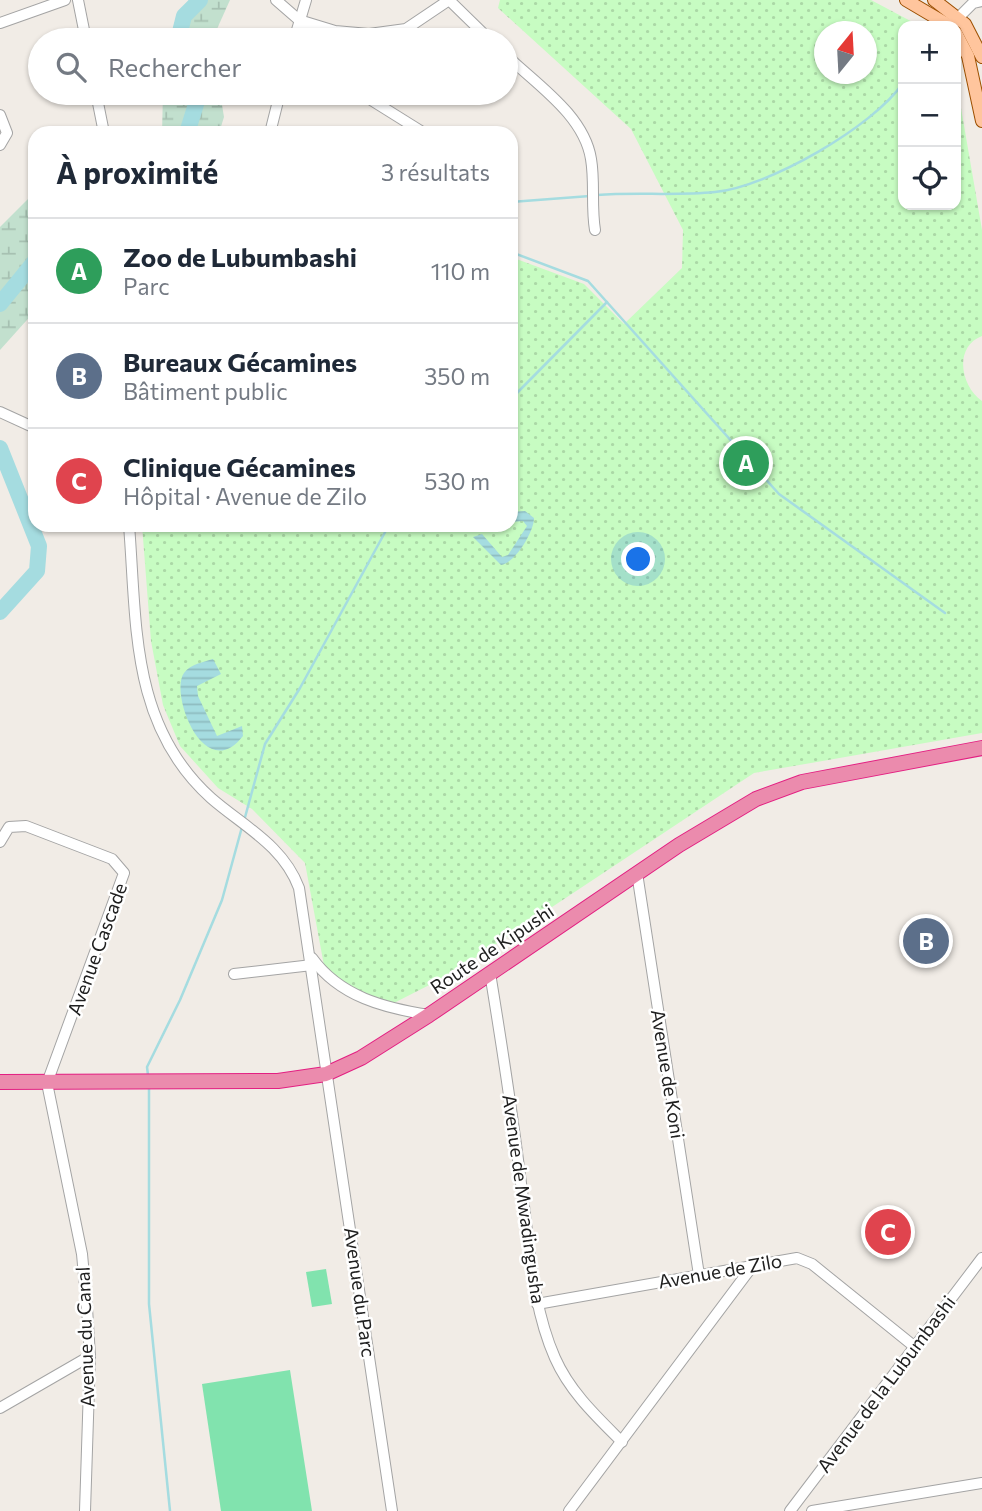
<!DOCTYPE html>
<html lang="fr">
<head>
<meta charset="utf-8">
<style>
  body { margin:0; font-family:Commissioner,sans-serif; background:#f6f6f7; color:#1f2937 }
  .controls { position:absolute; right:21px; top:21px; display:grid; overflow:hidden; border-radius:14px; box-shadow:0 2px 5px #0004 }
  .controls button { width:63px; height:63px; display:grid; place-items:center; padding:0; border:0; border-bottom:2px solid #e0e1e3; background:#fff; color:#1f2937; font:35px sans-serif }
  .compass { position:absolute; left:814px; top:21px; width:63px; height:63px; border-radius:50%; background:#fff; box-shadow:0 2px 5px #0004; rotate:18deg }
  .you { position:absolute; left:639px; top:560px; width:24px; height:24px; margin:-18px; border:5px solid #fff; border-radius:50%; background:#1a73e8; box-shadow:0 0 0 10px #1a73e833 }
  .badge { display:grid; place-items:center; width:46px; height:46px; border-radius:50%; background:#db2777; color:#fff; font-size:23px; font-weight:700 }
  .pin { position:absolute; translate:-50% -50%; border:4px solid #fff; box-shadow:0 2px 7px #0006 }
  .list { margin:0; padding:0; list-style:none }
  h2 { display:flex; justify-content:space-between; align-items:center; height:91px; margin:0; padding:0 28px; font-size:30px }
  h2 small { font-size:23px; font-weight:400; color:#747a83 }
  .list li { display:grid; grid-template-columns:46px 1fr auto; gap:21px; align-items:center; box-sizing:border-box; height:105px; padding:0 28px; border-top:2px solid #e0e1e3 }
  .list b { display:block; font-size:26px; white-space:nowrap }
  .list p { margin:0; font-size:23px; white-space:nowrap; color:#747a83 }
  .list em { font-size:23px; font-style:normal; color:#747a83 }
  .icon { flex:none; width:38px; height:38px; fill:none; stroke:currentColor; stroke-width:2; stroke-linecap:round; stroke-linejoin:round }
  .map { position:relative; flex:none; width:982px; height:1511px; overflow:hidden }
  .search { position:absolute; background:#fff; box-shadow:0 2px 5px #0004; left:28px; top:28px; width:490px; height:77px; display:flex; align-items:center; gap:18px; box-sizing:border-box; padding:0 24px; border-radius:38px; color:#747a83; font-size:26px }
  .panel { position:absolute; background:#fff; box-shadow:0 2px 5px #0004; left:28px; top:126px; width:490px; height:406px; border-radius:21px }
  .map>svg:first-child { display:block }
  .wetland { fill:url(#wetland-marsh) }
  .park { fill:url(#park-dots); fill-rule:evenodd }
  .pitch { fill:#81e3ae }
  .water { fill:url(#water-rules) }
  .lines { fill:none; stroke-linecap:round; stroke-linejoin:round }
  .stream { stroke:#a5dce0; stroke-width:2.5 }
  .river { stroke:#a5dce0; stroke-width:16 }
  .minor-casing { stroke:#a4a4a4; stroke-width:12 }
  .major-casing { stroke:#9c4f00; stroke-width:14 }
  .highway-casing { stroke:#e31f82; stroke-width:16 }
  .minor { stroke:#fff; stroke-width:10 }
  .major { stroke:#ffc59d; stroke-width:12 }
  .highway { stroke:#eb8bad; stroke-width:14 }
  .labels { text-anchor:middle; stroke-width:5; stroke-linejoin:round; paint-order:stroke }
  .street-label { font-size:19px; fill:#202020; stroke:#fff }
</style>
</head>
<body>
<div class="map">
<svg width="982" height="1511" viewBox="0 0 982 1511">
  <defs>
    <pattern id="wetland-marsh" width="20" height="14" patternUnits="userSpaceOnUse" patternTransform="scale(1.75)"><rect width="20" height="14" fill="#c2e0ce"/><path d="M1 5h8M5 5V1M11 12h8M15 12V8" fill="none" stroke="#a6c0b1"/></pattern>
    <pattern id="park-dots" width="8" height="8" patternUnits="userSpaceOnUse" patternTransform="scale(1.75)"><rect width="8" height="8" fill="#c7fcc2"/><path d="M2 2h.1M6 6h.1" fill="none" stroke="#abd8a6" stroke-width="1.8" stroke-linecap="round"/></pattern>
    <pattern id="water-rules" width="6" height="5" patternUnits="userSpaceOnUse" patternTransform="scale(1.75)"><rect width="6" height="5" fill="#a5dce0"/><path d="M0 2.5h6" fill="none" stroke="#8ebcc0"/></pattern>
  </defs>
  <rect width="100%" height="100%" fill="#f1ece6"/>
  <g class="wetland">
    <polygon points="189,0 230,0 212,40 171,40 175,22"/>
    <polygon points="163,93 220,93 224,117 219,133 162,133"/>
    <polygon points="35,192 35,311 0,350 0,227"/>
  </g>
  <path class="park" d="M500 0H871L920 26H903V205H956V79L982 230V336C953 347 961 387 982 401V733L754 773 451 974 388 1006 325 971 305 863 252 809 218 788 180 746 163 705 151 641 142 525H511V257L584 284 624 324 682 268 683 230 631 129 498 8ZM824 32H866V74H824Z"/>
  <g class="pitch">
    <polygon points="326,1269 332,1304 312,1307 306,1272"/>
    <polygon points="290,1370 312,1511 221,1511 202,1384"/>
  </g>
  <g class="water">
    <path d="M525 511 534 518C534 532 515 563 501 565L473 537 482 534 502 557 508 555 527 526 523 521 511 522V512Z"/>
    <path d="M213 659 221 674 197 686 198 696 217 736 242 726 243 736C204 786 169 693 184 673 190 664 204 662 213 659Z"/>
  </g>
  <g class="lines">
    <g class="stream">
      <path d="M597 195C636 192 676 196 715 192 768 187 873 127 903 83"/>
      <polyline points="511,202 590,196"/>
      <polyline points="511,252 588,281 779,494 945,613"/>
      <polyline points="511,399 607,302"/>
      <polyline points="244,821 265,744 300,688 389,525"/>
      <polyline points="148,1075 147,1067 180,1000 222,900 242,827"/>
      <polyline points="149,1085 149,1304 170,1511"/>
    </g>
    <g class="river">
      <polyline points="178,40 184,16 200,0"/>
      <polyline points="187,133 197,101 194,93"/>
      <polyline points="0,304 35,261"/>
      <polyline points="0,448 39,546 37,571 0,612"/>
    </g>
    <defs>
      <g id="minor">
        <polyline points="78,0 86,40"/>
        <polyline points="276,0 299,20 335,31 369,34 406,29 449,0"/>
        <polyline points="449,0 490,40"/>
        <polyline points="299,20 315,40"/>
        <polyline points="0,23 65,0"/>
        <polyline points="952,24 973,3 982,1"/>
        <polyline points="294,40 306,0"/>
        <path d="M506 55C536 84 584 115 591 159 595 182 591 206 595 230"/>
        <polyline points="96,93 104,133"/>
        <polyline points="360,93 424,133"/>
        <polyline points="0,115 7,133 0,145"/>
        <polyline points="270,133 280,93"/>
        <polyline points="0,412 35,428"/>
        <path d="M129 525C137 624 130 725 211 798 243 826 283 845 299 888L392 1511"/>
        <polyline points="0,842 9,827 26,826 112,859 124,873 47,1083 82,1254 87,1308 90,1356 85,1511"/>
        <polyline points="637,873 699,1275"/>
        <path d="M312 958C340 997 385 1008 429 1015"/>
        <path d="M490 973C502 1046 513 1118 522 1191 530 1247 532 1306 555 1358 570 1392 597 1417 622 1442"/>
        <polyline points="234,974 312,965"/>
        <polyline points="537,1304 797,1258 812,1264 915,1347"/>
        <polyline points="0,1408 90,1356"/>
        <polyline points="569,1511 754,1264"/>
        <polyline points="790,1511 982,1258"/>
        <polyline points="812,1511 982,1483"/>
      </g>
      <g id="major">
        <polyline points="906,0 950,26"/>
        <polyline points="934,0 965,24 982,57"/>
        <polyline points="956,33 968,56 982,121"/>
      </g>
      <polyline id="highway" points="0,1082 278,1081 326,1074 361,1058 429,1015 679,845 756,799 802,782 982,748"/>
    </defs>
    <use href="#minor" class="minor-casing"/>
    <use href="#major" class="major-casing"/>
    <use href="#highway" class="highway-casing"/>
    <use href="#minor" class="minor"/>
    <use href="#major" class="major"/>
    <use href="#highway" class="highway"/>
  </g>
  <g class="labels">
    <g class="street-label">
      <text transform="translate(97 949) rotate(-70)" y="7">Avenue Cascade</text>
      <text transform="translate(492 949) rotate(-34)" y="7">Route de Kipushi</text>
      <text transform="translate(668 1074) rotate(81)" y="7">Avenue de Koni</text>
      <text transform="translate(524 1199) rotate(82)" y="7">Avenue de Mwadingusha</text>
      <text transform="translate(720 1271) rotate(-10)" y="7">Avenue de Zilo</text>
      <text transform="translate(360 1292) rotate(82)" y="7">Avenue du Parc</text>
      <text transform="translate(85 1337) rotate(-92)" y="7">Avenue du Canal</text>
      <text transform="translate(886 1384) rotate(-53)" y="7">Avenue de la Lubumbashi</text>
    </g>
  </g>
</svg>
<div class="controls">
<button>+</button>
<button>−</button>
<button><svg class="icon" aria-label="locate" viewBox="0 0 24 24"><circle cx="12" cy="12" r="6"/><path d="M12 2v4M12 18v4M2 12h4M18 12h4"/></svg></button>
</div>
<svg class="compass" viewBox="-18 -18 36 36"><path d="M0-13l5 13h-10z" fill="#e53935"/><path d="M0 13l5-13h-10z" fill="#747a83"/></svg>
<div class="you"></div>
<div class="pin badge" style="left:746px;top:463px;background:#2e9e5b">A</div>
<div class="pin badge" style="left:926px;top:941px;background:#5c6f8a">B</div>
<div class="pin badge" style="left:888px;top:1232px;background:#e0444e">C</div>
<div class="search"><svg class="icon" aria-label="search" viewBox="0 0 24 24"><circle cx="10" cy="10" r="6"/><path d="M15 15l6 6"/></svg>Rechercher</div>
<section class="panel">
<h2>À proximité<small>3 résultats</small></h2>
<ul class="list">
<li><span class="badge" style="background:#2e9e5b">A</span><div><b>Zoo de Lubumbashi</b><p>Parc</p></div><em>110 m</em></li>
<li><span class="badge" style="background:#5c6f8a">B</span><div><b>Bureaux Gécamines</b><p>Bâtiment public</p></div><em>350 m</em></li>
<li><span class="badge" style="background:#e0444e">C</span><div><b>Clinique Gécamines</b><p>Hôpital · Avenue de Zilo</p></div><em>530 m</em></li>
</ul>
</section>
</div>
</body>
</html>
